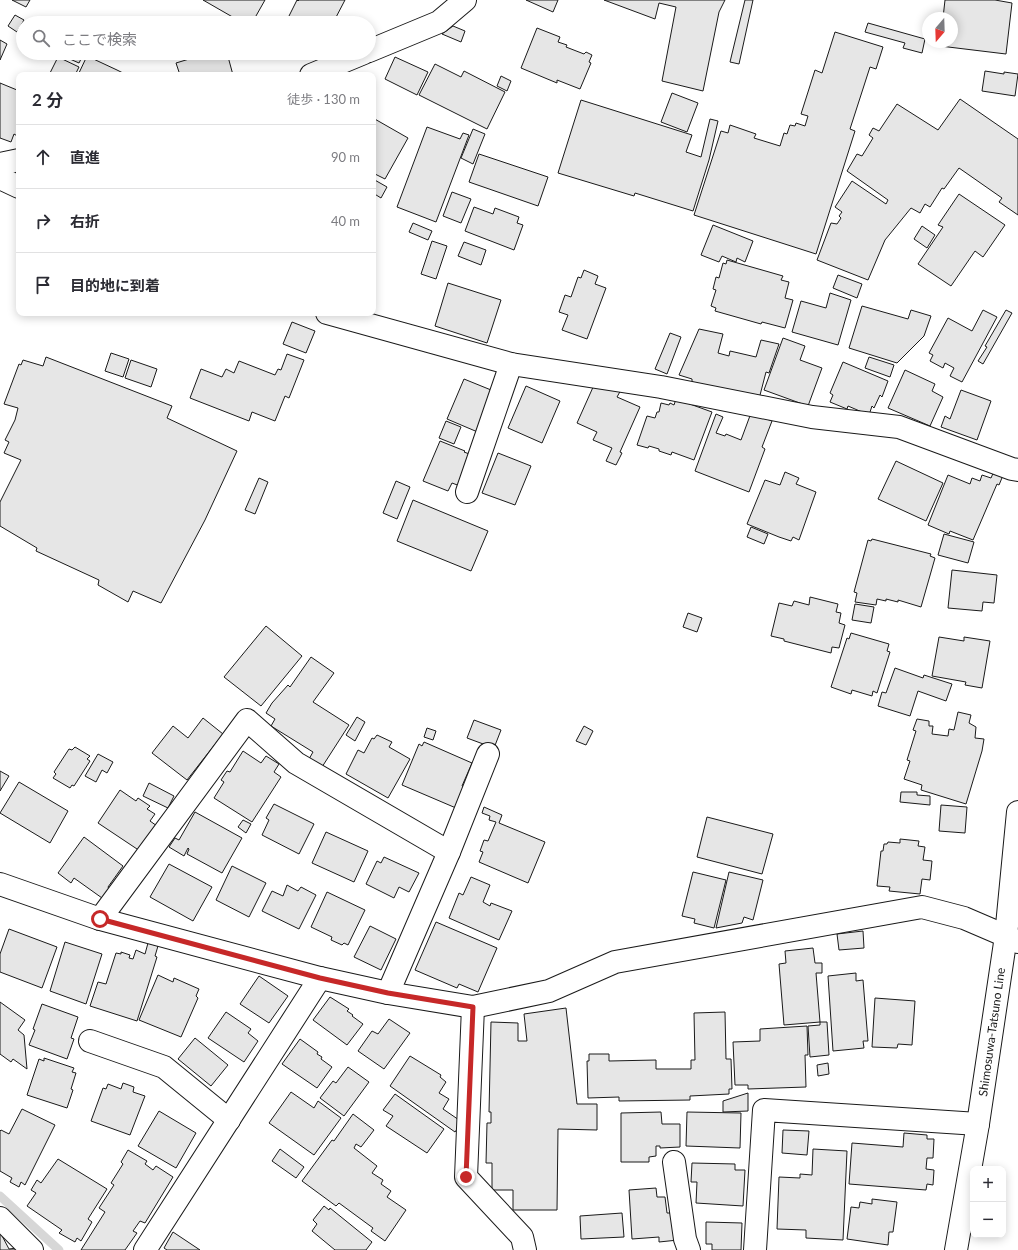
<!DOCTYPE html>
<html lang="ja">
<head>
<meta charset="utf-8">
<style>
  body { margin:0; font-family:Lato,"Noto Sans JP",sans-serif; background:#f2f2f3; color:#2b2b33 }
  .controls { position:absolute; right:12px; bottom:12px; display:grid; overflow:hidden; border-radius:8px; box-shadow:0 2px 10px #0003 }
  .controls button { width:36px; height:36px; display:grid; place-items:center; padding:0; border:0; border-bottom:1px solid #e1e1e2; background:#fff; color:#2b2b33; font:20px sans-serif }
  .compass { position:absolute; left:922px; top:12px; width:36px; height:36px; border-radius:50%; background:#fff; box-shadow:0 2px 10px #0003; rotate:199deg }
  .stop { position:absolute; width:12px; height:12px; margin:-9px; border:3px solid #c62828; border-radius:50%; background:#fff }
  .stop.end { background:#c62828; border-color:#fff; box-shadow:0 1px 4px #0008 }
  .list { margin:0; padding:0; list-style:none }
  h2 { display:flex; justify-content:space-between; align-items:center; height:52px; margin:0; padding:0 16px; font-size:17px }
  h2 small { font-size:13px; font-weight:400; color:#7c7c81 }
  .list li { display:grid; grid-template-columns:26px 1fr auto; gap:12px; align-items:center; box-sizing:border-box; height:64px; padding:0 16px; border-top:1px solid #e1e1e2 }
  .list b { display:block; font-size:15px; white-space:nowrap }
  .list em { font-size:13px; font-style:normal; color:#7c7c81 }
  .icon { flex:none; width:22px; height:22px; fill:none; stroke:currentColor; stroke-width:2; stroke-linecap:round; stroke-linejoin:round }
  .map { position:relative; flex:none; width:1018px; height:1250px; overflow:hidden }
  .search { position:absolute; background:#fff; box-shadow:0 2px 10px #0003; left:16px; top:16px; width:360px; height:44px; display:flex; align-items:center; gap:10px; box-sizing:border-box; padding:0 14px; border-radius:22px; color:#7c7c81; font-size:15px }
  .panel { position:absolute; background:#fff; box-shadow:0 2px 10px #0003; left:16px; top:72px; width:360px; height:244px; border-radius:8px }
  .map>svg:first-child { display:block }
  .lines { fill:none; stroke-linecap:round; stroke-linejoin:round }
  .stream { stroke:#d7d7d7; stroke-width:9 }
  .building { fill:#e6e6e6; stroke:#1a1a1a }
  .minor-casing { stroke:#1a1a1a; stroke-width:24 }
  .major-casing { stroke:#1a1a1a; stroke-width:24 }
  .minor { stroke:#fff; stroke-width:22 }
  .major { stroke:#fff; stroke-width:22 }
  .route { stroke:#c62828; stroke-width:5 }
  .labels { text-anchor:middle; stroke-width:3; stroke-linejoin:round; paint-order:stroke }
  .street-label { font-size:12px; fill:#1a1a1a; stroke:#fff }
</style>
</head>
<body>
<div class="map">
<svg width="1018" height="1250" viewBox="0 0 1018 1250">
  <rect width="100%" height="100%" fill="#fff"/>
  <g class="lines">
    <polyline class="stream" points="0,1196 59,1250"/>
  </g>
  <g class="building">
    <polygon points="12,0 30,0 26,7"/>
    <polygon points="203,0 265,0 252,23 243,23"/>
    <polygon points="297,0 298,1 299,0 345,0 333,23 298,23 288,18"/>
    <polygon points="526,0 558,0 553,12"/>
    <polygon points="604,0 725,0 719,12 703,91 662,81 676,7 659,3 655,19"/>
    <polygon points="745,0 753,0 739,64 730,62"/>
    <polygon points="945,0 995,0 1012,3 1006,54 940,46 940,42 952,42 952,18 943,18"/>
    <polygon points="15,15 24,20 17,32 8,26"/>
    <polygon points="868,23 925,39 922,53 903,48 905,43 865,32"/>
    <polygon points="453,26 465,31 461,42 442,34"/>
    <polygon points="537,28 560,37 558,42 567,45 566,47 584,54 586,52 592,55 589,62 591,63 580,89 557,80 557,83 521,68"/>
    <polygon points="835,32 883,47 876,69 870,67 850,129 855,131 816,254 694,215 721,131 728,133 730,125 756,134 754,138 780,146 784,133 787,134 790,125 795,126 796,123 805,126 808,116 801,114 815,70 822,73"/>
    <polygon points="0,40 7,44 0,60"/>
    <polygon points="65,53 84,53 79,63 63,56"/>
    <polygon points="198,53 227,53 233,75 180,75 176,63 199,56"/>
    <polygon points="87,56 117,70 127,75 78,75"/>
    <polygon points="58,57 79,67 75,75 49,75"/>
    <polygon points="395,57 428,72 417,95 385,79"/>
    <polygon points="435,64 461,77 464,71 505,92 487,129 419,95"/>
    <polygon points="985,71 1004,74 1004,72 1018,74 1015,96 982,91"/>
    <polygon points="501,76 511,81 507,91 497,86"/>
    <polygon points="0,83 17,90 19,86 19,137 14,134 11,142 0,138"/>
    <polygon points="672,93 698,103 687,132 661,122"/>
    <polygon points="960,99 1018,139 1018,215 999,202 1002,198 959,168 944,189 942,188 930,207 925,204 920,213 911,208 885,240 868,280 817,260 831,223 837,224 841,218 839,216 842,212 835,207 852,181 886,204 888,200 847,171 857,154 862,156 873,138 869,135 873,128 879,131 897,104 938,130"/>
    <polygon points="581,100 692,135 686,152 701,157 710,119 718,121 709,160 693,211 635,193 634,196 558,173"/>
    <polygon points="373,118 408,138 385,179 373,173"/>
    <polygon points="427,127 460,139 463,133 469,135 436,222 397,207"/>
    <polygon points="473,129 485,134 473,164 461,158"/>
    <polygon points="479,154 548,177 538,206 469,182"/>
    <polygon points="373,179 387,187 381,198 373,193"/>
    <polygon points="452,192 471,199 461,223 443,216"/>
    <polygon points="959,194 1005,225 983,257 975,251 951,286 918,264 943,227 938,225"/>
    <polygon points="474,207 493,214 495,208 519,217 517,223 523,225 514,250 465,231"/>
    <polygon points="413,223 432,231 428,240 409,232"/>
    <polygon points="713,225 753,241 745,262 737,258 736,262 722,256 719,262 701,255"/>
    <polygon points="922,226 935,235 927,248 914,239"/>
    <polygon points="432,241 447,246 436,279 421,274"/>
    <polygon points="464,242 486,250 481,265 458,256"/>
    <polygon points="727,260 783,276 781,280 789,282 785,298 793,300 785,328 762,322 761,324 715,311 716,308 711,306 716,290 713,289 716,277 719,278 723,263 726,264"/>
    <polygon points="584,270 598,276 595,284 606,288 587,339 562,330 568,315 559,312 565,295 571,297 578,277 581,278"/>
    <polygon points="838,275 862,284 857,298 833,288"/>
    <polygon points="448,283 501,300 487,343 435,326"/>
    <polygon points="830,293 851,300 838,345 792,332 801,301 826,308"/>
    <polygon points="862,306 908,319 911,310 931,316 924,336 897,363 849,348"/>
    <polygon points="983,310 997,317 962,382 950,376 954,368 945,363 943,368 930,361 933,355 929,353 948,318 972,331"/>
    <polygon points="1006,310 1012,313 983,364 978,361 987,347 985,346"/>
    <polygon points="292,322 315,331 306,353 283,344"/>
    <polygon points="699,329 723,334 718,353 729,356 730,351 756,357 761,340 779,344 769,373 766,372 759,399 692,382 692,379 679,375"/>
    <polygon points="670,333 681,337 667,374 655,369"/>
    <polygon points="783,338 805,346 800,360 822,368 808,406 764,390"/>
    <polygon points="111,353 129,359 123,377 105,371"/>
    <polygon points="287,354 304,360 289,398 285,396 275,421 252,412 249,421 190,398 201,369 222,377 226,369 234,373 239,361 275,375 278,369 281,370"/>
    <polygon points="46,357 172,406 167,418 237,451 205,520 161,603 133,591 128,602 98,585 99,580 36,551 37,548 0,526 0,502 21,460 4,453 9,442 5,440 15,420 18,408 4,404 19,364 21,365 23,360 43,366"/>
    <polygon points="869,357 894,365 890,377 865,368"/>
    <polygon points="131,360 157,369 151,387 125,378"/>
    <polygon points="843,362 888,381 882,397 880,395 874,408 872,406 869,415 848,406 847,409 830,402 833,395 830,393"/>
    <polygon points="905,370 935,384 932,391 943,397 930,426 888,408"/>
    <polygon points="464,379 496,392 480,433 447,419"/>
    <polygon points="594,385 622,388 617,397 640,407 620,452 622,453 616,465 606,461 612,448 593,440 597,432 577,423"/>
    <polygon points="526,386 560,401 542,443 508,428"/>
    <polygon points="961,390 991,401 977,440 941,427 945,416 950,419"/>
    <polygon points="676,399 712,412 694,460 672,452 671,455 659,451 659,449 649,446 648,448 637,445 647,416 655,418 657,412 659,412 661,403 669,405 670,403 674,405"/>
    <polygon points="751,413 772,421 762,447 765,449 749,492 695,471 716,414 723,417 716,433 725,436 726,434 741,440"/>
    <polygon points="446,421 461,427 454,444 439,438"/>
    <polygon points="440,441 465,451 464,452 472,455 460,486 452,483 448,491 423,481"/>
    <polygon points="498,453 531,466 515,505 482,493"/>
    <polygon points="896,461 943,483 926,521 878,499"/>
    <polygon points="995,469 1004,473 999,485 997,484 973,540 950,531 949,534 928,525 948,475 970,484 972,478 980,481 982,475 991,478"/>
    <polygon points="785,472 799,478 796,484 816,492 799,540 793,537 791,541 779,537 747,524 765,480 780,485"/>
    <polygon points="259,478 268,482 255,514 245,510"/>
    <polygon points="396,481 410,487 397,519 383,513"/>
    <polygon points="413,500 488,531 471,571 397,541"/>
    <polygon points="751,527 768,534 764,544 747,537"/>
    <polygon points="944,534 974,542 968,563 938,555"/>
    <polygon points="872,539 931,554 930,556 935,558 921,607 898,600 898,602 886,599 886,601 877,599 876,605 855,602 857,593 854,592 868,540 871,541"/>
    <polygon points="952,570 997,575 994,603 983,602 982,611 948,608"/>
    <polygon points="810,597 838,604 836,612 841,613 839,623 845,625 839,648 832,647 831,653 784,641 784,639 771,636 779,603 792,606 794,601 809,605"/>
    <polygon points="855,604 874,607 871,623 852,620"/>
    <polygon points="688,613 702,618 697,632 683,627"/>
    <polygon points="266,626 302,656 261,706 224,677"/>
    <polygon points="851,633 889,644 887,651 890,652 877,693 873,691 872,696 852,690 851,694 831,687 847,638 849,639"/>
    <polygon points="939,637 964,641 964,637 990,641 982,688 965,685 966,682 932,676"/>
    <polygon points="311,657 334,673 313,702 349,725 322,767 309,759 313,752 271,726 275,719 266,713 272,703 288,685 290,687"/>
    <polygon points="895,668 923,678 924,675 952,684 946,701 918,691 910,716 878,706 882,692 886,693"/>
    <polygon points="958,712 971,715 969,723 976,727 975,738 984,739 982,751 966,804 921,790 922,785 904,779 910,761 907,760 916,731 913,730 917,719 929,721 929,726 933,726 932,734 948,736 949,729 954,730"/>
    <polygon points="357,717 365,722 355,741 346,735"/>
    <polygon points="203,718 223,734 187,780 152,753 173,726 188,738"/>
    <polygon points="474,720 501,730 494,748 467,738"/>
    <polygon points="584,726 593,731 586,745 576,741"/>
    <polygon points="427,728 436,731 433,740 424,737"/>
    <polygon points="377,735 392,742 389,747 410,759 388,798 346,774 358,750 364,753 372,738 374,739"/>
    <polygon points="424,742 472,763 462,786 465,788 456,808 402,785 419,744 422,746"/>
    <polygon points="75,747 90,756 87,759 90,761 74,786 72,785 70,788 53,778 56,774 54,772 69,749 72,750"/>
    <polygon points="243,751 261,763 266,756 279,764 274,772 281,777 252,822 214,798 224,782 221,780 227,771 230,772"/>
    <polygon points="98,754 113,762 107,773 102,770 96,782 85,776"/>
    <polygon points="0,771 9,776 0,791"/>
    <polygon points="19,782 68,811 50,843 0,813"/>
    <polygon points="149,783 174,796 168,808 143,796"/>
    <polygon points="120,790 136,801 138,798 150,806 147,809 155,814 150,821 157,826 140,851 98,823"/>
    <polygon points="901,792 917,792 917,795 930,796 930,805 900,802"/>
    <polygon points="274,804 314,824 299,854 262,835 269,820 266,818"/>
    <polygon points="941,805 967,807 965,833 939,831"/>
    <polygon points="484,807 502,815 499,823 545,842 528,883 479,862 483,852 480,851 484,840 488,841 496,822 489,820 490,816 482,813"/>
    <polygon points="195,812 242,838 222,873 187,854 189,849 188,848 184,856 169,847 175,838 179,840"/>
    <polygon points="707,817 773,834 762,874 697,857"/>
    <polygon points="243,820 251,824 246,833 238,827"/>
    <polygon points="326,832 368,851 354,882 312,863"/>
    <polygon points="84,837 123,866 108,887 109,889 102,898 74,878 71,883 58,873"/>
    <polygon points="900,839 919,841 918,846 925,847 923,860 932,861 930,880 922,879 920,894 889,891 890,887 877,886 881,851 883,851 884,844 887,844 888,842 900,843"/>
    <polygon points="384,857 419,873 409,892 399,887 394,898 366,884 377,861 381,863"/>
    <polygon points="169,864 212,887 193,921 150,897"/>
    <polygon points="232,866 266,883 249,917 216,900"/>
    <polygon points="693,872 726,880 714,928 694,923 695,919 682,916"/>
    <polygon points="729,872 763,880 753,920 744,917 742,923 716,928"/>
    <polygon points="471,877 490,885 483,902 490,906 491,903 512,911 499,940 449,918 459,893 463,895"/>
    <polygon points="287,885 298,891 301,887 316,895 299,929 262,911 272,891 283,896"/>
    <polygon points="327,892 365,910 348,945 344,943 342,945 331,940 332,937 311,927"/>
    <polygon points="436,922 497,948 478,992 459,984 457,988 415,970"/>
    <polygon points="370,926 396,939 381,970 354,957"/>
    <polygon points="9,929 57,947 42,988 0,972 0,954"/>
    <polygon points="863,931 864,948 839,950 837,934"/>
    <polygon points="65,942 102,954 86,1004 50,991"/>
    <polygon points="148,943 158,946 155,956 157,957 137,1021 90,1006 98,982 106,984 116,953 121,954 121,952 130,955 129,958 133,959 136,950 145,954"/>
    <polygon points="813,948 815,963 822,963 822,973 816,973 820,1022 784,1025 779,964 786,963 785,951"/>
    <polygon points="856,973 856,981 863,980 868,1041 863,1041 864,1048 833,1051 828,976"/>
    <polygon points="158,975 173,982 174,978 199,989 196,996 198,998 181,1037 139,1020"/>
    <polygon points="259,976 288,996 269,1023 240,1004"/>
    <polygon points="330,997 349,1009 347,1011 353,1015 352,1016 363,1024 347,1045 313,1020"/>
    <polygon points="875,998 915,1001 912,1045 898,1044 897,1048 872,1047"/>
    <polygon points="0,1002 25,1020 18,1030 24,1035 27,1069 13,1059 11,1062 0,1054"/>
    <polygon points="42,1004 78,1017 71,1038 74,1039 67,1059 29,1045 35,1030 33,1029"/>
    <polygon points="566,1008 577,1104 597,1104 597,1130 558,1129 557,1210 513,1210 513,1190 492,1190 492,1163 486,1163 487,1123 491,1123 491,1112 489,1112 491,1022 518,1023 518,1041 527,1041 524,1014"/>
    <polygon points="226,1012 251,1029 248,1033 258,1041 244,1062 208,1038"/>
    <polygon points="725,1012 726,1059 731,1059 732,1089 729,1089 729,1094 690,1096 690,1100 619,1101 619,1097 588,1098 587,1061 589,1061 589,1054 609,1054 609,1061 656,1060 656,1069 691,1069 691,1060 695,1060 694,1013"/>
    <polygon points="389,1019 410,1033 384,1069 358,1051 372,1031 378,1034"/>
    <polygon points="820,1022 827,1022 829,1055 810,1057 808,1026 820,1025"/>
    <polygon points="807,1026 808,1055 805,1055 806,1087 748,1089 748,1085 735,1085 733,1042 760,1041 760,1029"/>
    <polygon points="195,1038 228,1065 211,1086 178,1059"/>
    <polygon points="300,1039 318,1052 317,1054 322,1057 321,1059 332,1067 317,1088 282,1064"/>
    <polygon points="410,1056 441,1075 440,1077 446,1082 439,1093 449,1099 443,1109 462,1122 455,1132 390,1086"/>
    <polygon points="44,1058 74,1068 72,1072 76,1073 71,1089 73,1090 67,1108 27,1095 39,1059 44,1061"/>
    <polygon points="828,1063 829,1074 818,1076 817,1065"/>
    <polygon points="348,1067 369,1082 344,1116 320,1098 333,1081 336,1083"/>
    <polygon points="123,1083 134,1087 133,1092 145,1096 130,1135 91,1121 103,1088 106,1089 108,1084 121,1089"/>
    <polygon points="291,1092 314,1108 318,1101 341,1118 314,1155 269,1123"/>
    <polygon points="748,1093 748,1111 723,1112 723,1101"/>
    <polygon points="395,1094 444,1129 427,1153 386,1126 393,1116 383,1110"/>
    <polygon points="22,1109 55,1125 25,1185 21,1182 19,1187 10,1182 12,1178 0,1171 0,1131 1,1130 9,1134"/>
    <polygon points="159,1111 196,1133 176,1168 138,1146"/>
    <polygon points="661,1112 662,1124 680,1124 680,1147 660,1148 660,1146 656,1146 656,1156 649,1157 649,1162 621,1162 621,1113"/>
    <polygon points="687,1112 741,1113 740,1148 686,1146"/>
    <polygon points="353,1114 374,1130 361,1147 356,1144 354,1148 377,1166 372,1173 383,1180 381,1184 391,1191 387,1197 406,1210 385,1241 371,1231 373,1228 339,1203 336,1206 302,1181 332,1140 334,1141"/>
    <polygon points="783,1130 809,1131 807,1155 782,1153"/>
    <polygon points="904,1133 927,1135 927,1139 934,1139 933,1158 927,1158 926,1169 934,1170 933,1185 927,1184 926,1190 849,1184 852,1143 903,1147"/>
    <polygon points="280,1149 304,1167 296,1178 272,1161"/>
    <polygon points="813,1149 847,1151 843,1240 806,1238 806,1230 777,1229 779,1177 800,1178 800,1174 812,1175"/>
    <polygon points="128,1150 147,1161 145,1164 153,1170 156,1166 173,1177 145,1223 140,1221 133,1231 137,1233 125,1250 81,1250 105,1212 99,1208 114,1185 111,1183 123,1164 121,1162"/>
    <polygon points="58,1159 107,1189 88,1219 92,1222 81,1241 77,1238 75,1242 59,1233 62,1230 27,1206 36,1193 31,1190 37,1180 41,1183"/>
    <polygon points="692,1163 735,1164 735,1170 745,1170 743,1206 696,1203 697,1182 691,1182"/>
    <polygon points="656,1188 657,1197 665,1197 667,1213 672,1213 678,1240 659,1242 659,1237 632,1239 629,1190"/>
    <polygon points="872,1199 897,1202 893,1232 889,1232 888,1245 847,1239 851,1207 859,1208 860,1202 872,1204"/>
    <polygon points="324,1206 329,1210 330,1208 372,1242 366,1250 335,1250 312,1231 317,1224 313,1220"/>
    <polygon points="622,1213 624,1237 581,1239 580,1216"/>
    <polygon points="706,1222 742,1223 741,1250 712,1250 712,1244 706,1244"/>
    <polygon points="0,1232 9,1249 17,1248 19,1250 0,1250"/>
    <polygon points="173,1232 200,1250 167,1250 164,1248"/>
  </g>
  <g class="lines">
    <defs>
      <g id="minor">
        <polyline points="369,51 439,22 465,0"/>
        <polyline points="311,75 364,53"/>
        <polyline points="0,164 19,160"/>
        <polyline points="0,178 19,187"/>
        <polyline points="327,313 511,364 661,387 812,417 899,427 1012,469 1018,470"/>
        <polyline points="467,492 511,364"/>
        <polyline points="449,852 488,754"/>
        <polyline points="0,884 100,919 320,978 388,993 473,1007 549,991 615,962 922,907 964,918 1006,936 1018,942"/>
        <polyline points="100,919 247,720 296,763 449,852 388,993"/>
        <polyline points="473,1007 466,1177 522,1237 525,1250"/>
        <polyline points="90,1041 164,1067 229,1120"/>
        <polyline points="674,1162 685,1239 689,1250"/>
        <polyline points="0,1218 32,1250"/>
        <polyline points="145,1250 320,978"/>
        <polyline points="755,1250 764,1110 978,1124"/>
      </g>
      <polyline id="major" points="956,1250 978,1124 1006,936 1018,812"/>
    </defs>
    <use href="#minor" class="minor-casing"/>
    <use href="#major" class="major-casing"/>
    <use href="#minor" class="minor"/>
    <use href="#major" class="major"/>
  </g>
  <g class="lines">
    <polyline class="route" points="100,919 320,978 388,993 473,1007 466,1177"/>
  </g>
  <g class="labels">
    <g class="street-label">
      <text transform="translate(992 1032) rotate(-82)" y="4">Shimosuwa-Tatsuno Line</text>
    </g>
  </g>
</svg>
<div class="controls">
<button>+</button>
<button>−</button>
</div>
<svg class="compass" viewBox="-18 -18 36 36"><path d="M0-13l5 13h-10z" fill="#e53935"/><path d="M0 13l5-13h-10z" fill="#7c7c81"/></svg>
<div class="stop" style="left:100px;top:919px"></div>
<div class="stop end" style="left:466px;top:1177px"></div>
<div class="search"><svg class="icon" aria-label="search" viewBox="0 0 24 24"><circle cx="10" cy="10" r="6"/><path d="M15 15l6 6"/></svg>ここで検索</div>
<section class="panel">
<h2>2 分<small>徒歩 · 130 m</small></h2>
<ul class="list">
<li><svg class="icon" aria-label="ahead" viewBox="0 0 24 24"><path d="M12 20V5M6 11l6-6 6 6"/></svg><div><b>直進</b></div><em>90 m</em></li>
<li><svg class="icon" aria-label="right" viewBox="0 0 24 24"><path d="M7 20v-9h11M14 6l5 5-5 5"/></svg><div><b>右折</b></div><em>40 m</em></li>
<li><svg class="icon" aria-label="arrive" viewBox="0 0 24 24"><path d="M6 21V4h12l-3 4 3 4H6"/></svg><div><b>目的地に到着</b></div></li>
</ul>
</section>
</div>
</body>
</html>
